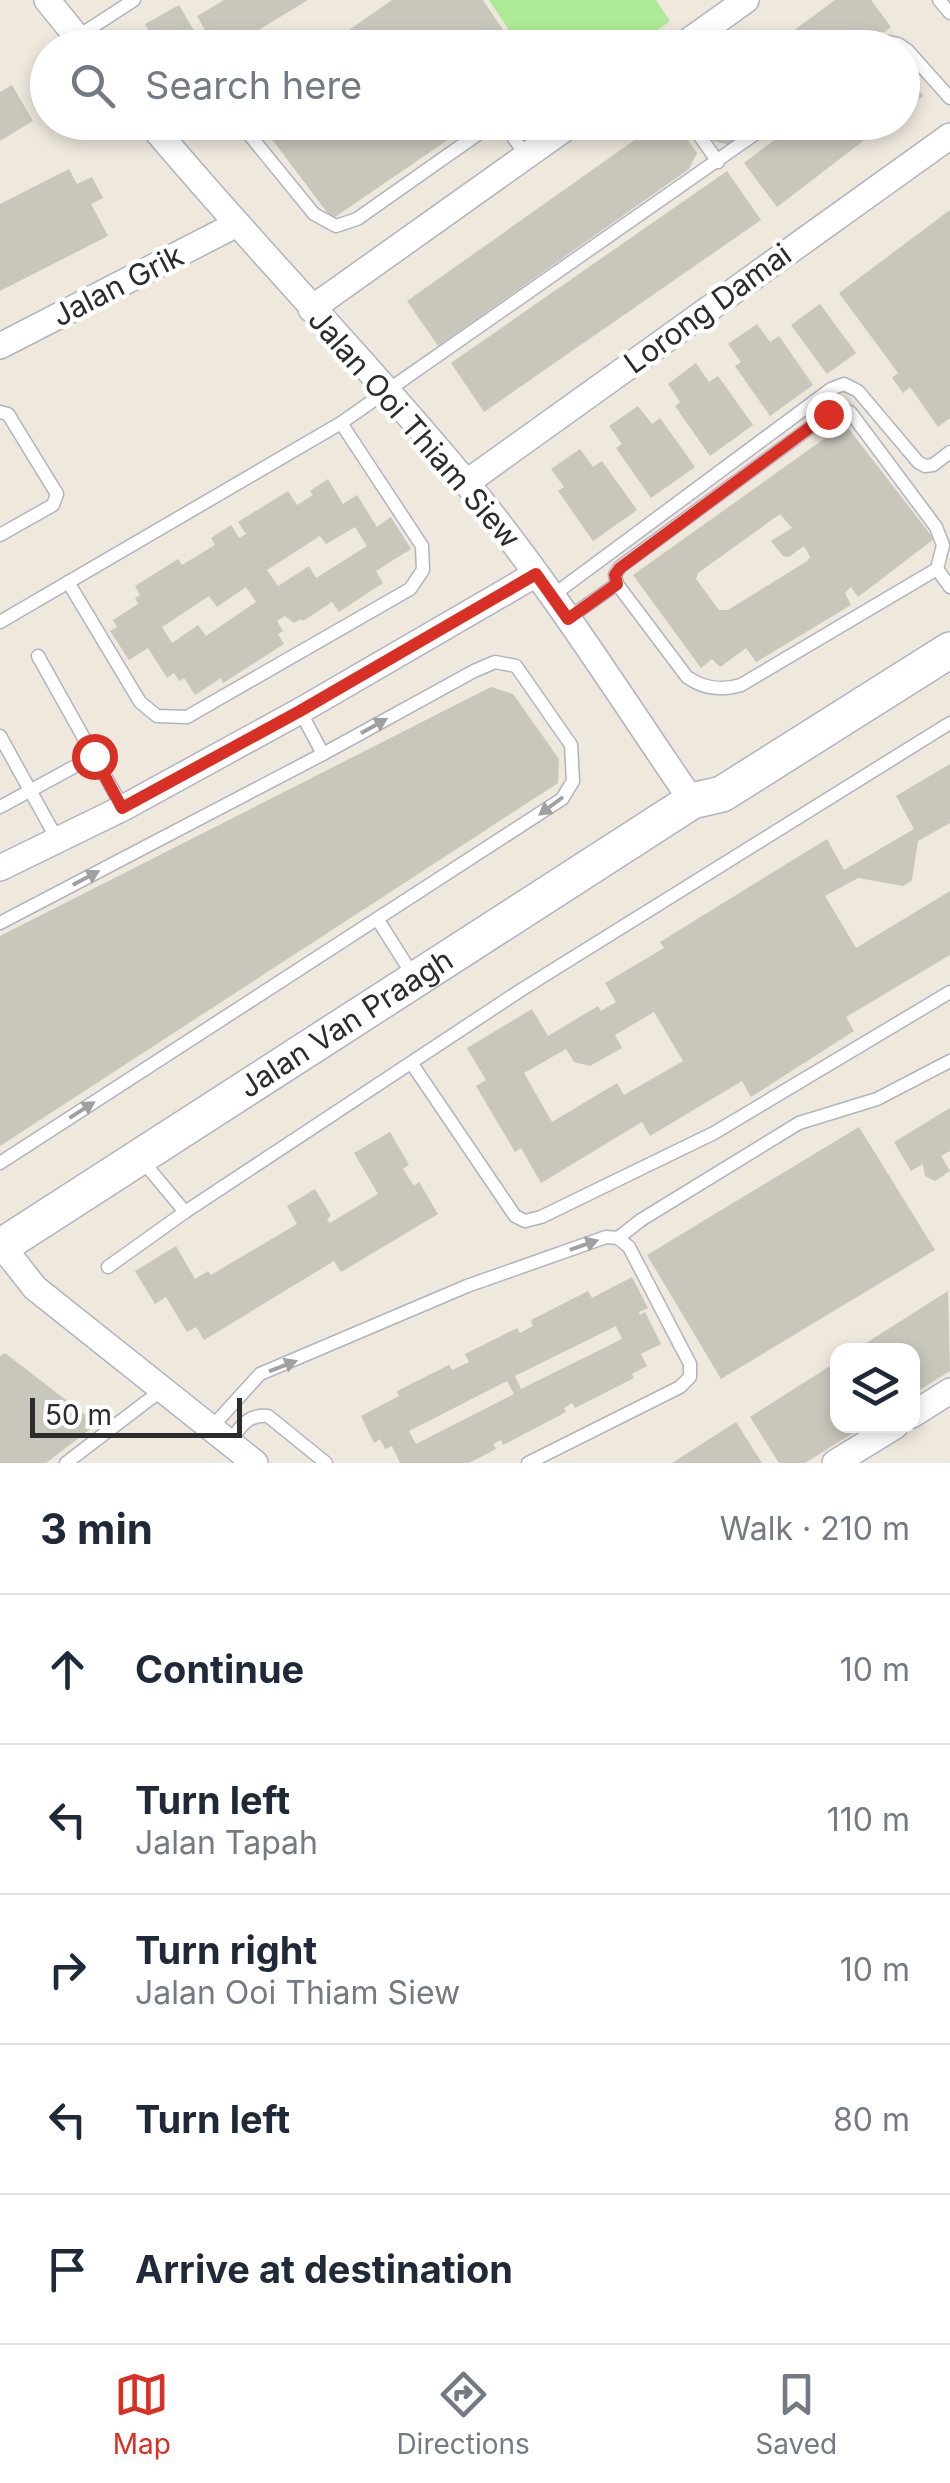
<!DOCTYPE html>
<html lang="en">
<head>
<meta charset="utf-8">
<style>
  body { margin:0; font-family:Inter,sans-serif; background:#f6f6f7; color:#1f2937 }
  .controls { position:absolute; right:30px; bottom:30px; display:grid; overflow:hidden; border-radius:20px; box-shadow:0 5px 15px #0003 }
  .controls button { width:90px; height:90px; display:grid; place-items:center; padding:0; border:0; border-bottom:2px solid #e0e1e3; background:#fff; color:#1f2937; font:50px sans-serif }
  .scale { position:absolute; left:30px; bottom:25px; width:212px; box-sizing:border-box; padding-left:10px; border:5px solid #2c2c2c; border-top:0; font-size:28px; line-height:35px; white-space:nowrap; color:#2c2c2c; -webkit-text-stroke:8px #fff; paint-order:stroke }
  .stop { position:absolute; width:30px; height:30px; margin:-22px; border:8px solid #d93025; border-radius:50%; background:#fff }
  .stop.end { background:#d93025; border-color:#fff; box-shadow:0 2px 10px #0008 }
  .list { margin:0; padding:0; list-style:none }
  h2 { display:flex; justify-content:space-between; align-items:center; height:130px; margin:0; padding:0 40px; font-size:42px }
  h2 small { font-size:32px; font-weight:400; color:#747a83 }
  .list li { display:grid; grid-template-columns:65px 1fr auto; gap:30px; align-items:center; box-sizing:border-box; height:150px; padding:0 40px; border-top:2px solid #e0e1e3 }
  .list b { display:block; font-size:38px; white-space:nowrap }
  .list p { margin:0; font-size:32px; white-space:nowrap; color:#747a83 }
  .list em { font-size:32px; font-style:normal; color:#747a83 }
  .icon { flex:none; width:55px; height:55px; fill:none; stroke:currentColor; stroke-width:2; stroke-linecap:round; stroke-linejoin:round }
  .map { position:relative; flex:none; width:950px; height:1463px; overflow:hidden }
  .search { position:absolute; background:#fff; box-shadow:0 5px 15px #0003; left:30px; right:30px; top:30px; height:110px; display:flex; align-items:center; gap:25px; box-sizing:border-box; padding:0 35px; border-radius:55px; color:#747a83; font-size:38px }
  .sheet { height:880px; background:#fff }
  nav { display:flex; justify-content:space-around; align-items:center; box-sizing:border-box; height:140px; border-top:2px solid #e0e1e3; background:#fff; font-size:28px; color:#747a83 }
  nav a { display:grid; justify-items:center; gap:5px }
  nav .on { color:#d93025 }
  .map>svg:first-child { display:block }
  .green { fill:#ade996 }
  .building { fill:#c9c6bc; fill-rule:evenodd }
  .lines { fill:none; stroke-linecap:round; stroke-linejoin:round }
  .service-casing { stroke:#b1b3c0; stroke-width:15 }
  .minor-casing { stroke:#b1b3c0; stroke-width:28 }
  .secondary-casing { stroke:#b1b3c0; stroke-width:38 }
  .service { stroke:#fff; stroke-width:12 }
  .minor { stroke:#fff; stroke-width:25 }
  .secondary { stroke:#fff; stroke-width:35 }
  .oneway { fill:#a0a0a0 }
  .route { stroke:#d93025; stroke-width:12 }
  .labels { text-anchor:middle; stroke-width:9; stroke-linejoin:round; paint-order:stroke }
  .street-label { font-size:30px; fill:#2c2c2c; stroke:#fff }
</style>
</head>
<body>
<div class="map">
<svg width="950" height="1463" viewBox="0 0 950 1463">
  <rect width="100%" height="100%" fill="#eee8dd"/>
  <polygon class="green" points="489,0 656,0 670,21 633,47 520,47"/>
  <g class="building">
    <polygon points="224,0 308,0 229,48 215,48 197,16"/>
    <polygon points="392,0 483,0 515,48 323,48"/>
    <polygon points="835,0 871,0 891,27 863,48 770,48"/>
    <polygon points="179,5 204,48 158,48 145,24"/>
    <polygon points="902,68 923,96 902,112"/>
    <polygon points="12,85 33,121 0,141 0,92"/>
    <polygon points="259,122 474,122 332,219"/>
    <polygon points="660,122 675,122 697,153 689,169 438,346 407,301"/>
    <polygon points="700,122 760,122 729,145 713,141"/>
    <polygon points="798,122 888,122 777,207 744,163"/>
    <polygon points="69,169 77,184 92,177 103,198 91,204 108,236 0,291 0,204"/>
    <polygon points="727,171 761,220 484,412 451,363"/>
    <polygon points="950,210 950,418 938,427 910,387 903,393 892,378 898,373 839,293"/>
    <polygon points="820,304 856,353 827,374 791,325"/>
    <polygon points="757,324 770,342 779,336 813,385 770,416 735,366 741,362 728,344"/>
    <polygon points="696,363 709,382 718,376 753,425 710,456 675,406 680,402 668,384"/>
    <polygon points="638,406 652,424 660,418 695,467 651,498 616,448 622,444 609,426"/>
    <path d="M845 424 934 539 858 597 851 587 845 593 851 605 756 662 746 648 720 667 712 659 701 668 633 575ZM780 514 792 528 771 541 783 556 789 557 804 546 810 557 807 561 728 610H719L696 579 698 573Z"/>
    <polygon points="580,449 593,467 602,461 637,510 593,541 558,491 564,487 551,469"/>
    <path d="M328 479 343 504 357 495 377 527 391 517 411 549 376 571 383 583 339 612 332 602 303 621 301 619 294 623 285 616 277 621 283 631 278 634 284 644 223 683 221 678 195 695 184 678 179 681 174 673 167 678 148 648 129 660 110 631 117 627 113 620 138 604 135 598 140 595 135 586 178 559 182 565 215 545 211 538 231 525 239 538 246 534 238 522 288 491 297 505 313 495 310 491ZM355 527 367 546 316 578 309 566 278 586 267 570 320 536 326 544ZM246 587 256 602 206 636 198 625 172 643 162 627 209 596 217 607Z"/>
    <polygon points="491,687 513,694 559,759 558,783 0,1146 0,936"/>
    <path d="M950 764V823L918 841 912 880 903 886 858 878 825 896 856 948 950 891V955L846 1017 854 1031 751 1097 742 1081 650 1136 642 1122 541 1183 521 1148 515 1152 476 1086 486 1080 467 1048 532 1009 548 1036 598 1006 601 1011 616 1002 605 983 664 948 660 942 827 839 844 870 914 829 896 796ZM654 1012 683 1061 624 1095 617 1083 552 1122 524 1073 566 1049 574 1062 590 1066 622 1048 615 1035Z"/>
    <polygon points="950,1108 950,1151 941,1156 950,1171 935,1181 925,1176 923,1164 911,1171 894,1142"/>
    <polygon points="859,1127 935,1250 721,1379 647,1255"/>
    <polygon points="390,1132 409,1165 403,1169 414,1186 419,1182 438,1214 341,1272 334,1261 204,1340 196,1327 187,1332 166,1297 155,1304 135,1271 176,1246 195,1279 208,1271 211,1275 297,1224 287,1206 315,1189 331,1216 327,1219 330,1223 378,1194 354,1153"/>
    <path d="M632 1277 648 1308 639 1312 640 1315 645 1312 661 1344 641 1354 647 1366 632 1374 634 1378 575 1408 572 1403 564 1408 566 1412 503 1445 501 1440 493 1444 496 1449 469 1463H400L392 1446 385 1449 380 1439 374 1443 361 1416 399 1396 397 1391 449 1365 452 1370 469 1362 465 1354 517 1328 520 1333 533 1326 531 1320 588 1291 592 1298ZM616 1326 622 1339 521 1389 515 1376ZM507 1381 514 1394 416 1444 409 1431Z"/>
    <polygon points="948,1291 950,1371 912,1395 912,1350 855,1350"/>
    <polygon points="5,1353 97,1424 46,1463 0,1463 0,1356"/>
    <polygon points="838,1361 838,1426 864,1426 805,1463 779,1463 750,1417"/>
    <polygon points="736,1422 762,1463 672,1463"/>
  </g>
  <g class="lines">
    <defs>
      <g id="service">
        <polyline points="939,0 950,13"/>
        <polyline points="77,37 134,0"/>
        <polyline points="874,48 884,41 898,44 908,51 950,98"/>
        <polyline points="239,122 314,214 336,226 357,219 495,122"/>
        <polyline points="503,122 526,156"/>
        <polyline points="690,122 718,162"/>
        <path d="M838 407 851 413 936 527 943 545 937 569 741 685C721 691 704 689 687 677L617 584 615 575 620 567Z"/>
        <polyline points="0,412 8,414 57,494 53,505 0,535"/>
        <polyline points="937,569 950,587"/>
        <polyline points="68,582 140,702 157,716 187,717 410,589 423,570 422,546 341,423"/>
        <polyline points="552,596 831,389 844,384 858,391 918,462 925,466 933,465 950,452"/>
        <polyline points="567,619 617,584"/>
        <polyline points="0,622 341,423 772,122"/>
        <polyline points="38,656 123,808"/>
        <polyline points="300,711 323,754"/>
        <polyline points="0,736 57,839"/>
        <polyline points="0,807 94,756"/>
        <polyline points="378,920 414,977"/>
        <polyline points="0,923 323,754 474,671 495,662 516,666 571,745 573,781 562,799 0,1163"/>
        <polyline points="412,1064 515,1216 525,1221 541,1217 714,1133 950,992"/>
        <polyline points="141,1159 185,1212 521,990 950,723"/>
        <polyline points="618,1238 641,1220 799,1123 877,1099 950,1061"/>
        <polyline points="108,1267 185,1212"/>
        <polyline points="211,1428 260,1374 467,1286 606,1237 618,1238 629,1247 690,1364 690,1377 680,1387 528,1463"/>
        <path d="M229 1442C241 1427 247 1414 268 1416L326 1463"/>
        <polyline points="66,1463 163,1389"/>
      </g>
      <g id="minor">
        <polyline points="47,0 86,48"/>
        <polyline points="679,48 746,0"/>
        <path d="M149 122C251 244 363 358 464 480 548 581 618 693 692 801"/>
        <polyline points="311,309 574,122"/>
        <polyline points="0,346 235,225"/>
        <polyline points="466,483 950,136"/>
        <polyline points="0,868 123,808 300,711 536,574"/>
        <polyline points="2,1246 35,1288 255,1463"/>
        <polyline points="912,1415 950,1391"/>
        <polyline points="835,1463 895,1426"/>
      </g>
      <g id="secondary">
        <path id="s1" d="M0 1247 692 801 722 794 950 650"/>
      </g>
    </defs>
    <use href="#service" class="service-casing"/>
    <use href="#minor" class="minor-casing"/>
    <use href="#secondary" class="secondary-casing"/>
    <use href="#service" class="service"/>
    <use href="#minor" class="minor"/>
    <use href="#secondary" class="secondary"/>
  </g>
  <defs><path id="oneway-solid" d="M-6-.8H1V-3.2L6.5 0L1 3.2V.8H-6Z" transform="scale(2.5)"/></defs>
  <g class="oneway">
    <use href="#oneway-solid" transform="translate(374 726) rotate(-29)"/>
    <use href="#oneway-solid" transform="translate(551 806) rotate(143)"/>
    <use href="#oneway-solid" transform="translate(86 878) rotate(-28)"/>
    <use href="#oneway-solid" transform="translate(82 1110) rotate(-33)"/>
    <use href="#oneway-solid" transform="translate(584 1245) rotate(-19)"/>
    <use href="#oneway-solid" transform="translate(283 1366) rotate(-21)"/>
  </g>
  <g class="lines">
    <polyline class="route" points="94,756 122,808 300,711 536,574 568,619 617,584 615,575 620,568 828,414"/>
  </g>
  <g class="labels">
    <g class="street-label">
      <text transform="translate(118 286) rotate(-27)" y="10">Jalan Grik</text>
      <text transform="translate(708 309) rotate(-36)" y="10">Lorong Damai</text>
      <text transform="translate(414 429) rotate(49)" y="10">Jalan Ooi Thiam Siew</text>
      <text dy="10" stroke="none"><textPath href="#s1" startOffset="412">Jalan Van Praagh</textPath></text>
    </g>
  </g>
</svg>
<div class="controls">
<button><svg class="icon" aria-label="layers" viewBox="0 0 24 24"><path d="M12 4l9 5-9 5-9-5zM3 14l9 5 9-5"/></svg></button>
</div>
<div class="scale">50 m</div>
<div class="stop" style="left:94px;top:756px"></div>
<div class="stop end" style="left:828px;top:414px"></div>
<div class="search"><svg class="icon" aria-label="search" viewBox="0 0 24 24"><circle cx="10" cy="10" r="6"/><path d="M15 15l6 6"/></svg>Search here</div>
</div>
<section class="sheet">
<h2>3 min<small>Walk · 210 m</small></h2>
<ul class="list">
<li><svg class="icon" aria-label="ahead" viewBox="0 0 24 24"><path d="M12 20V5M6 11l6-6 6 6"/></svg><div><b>Continue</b></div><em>10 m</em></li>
<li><svg class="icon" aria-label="left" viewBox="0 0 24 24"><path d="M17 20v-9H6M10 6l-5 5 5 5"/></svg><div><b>Turn left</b><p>Jalan Tapah</p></div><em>110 m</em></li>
<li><svg class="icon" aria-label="right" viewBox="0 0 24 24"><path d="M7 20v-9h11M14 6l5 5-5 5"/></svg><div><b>Turn right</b><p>Jalan Ooi Thiam Siew</p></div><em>10 m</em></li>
<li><svg class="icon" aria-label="left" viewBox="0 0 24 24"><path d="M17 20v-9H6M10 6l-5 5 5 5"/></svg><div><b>Turn left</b></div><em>80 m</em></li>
<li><svg class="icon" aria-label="arrive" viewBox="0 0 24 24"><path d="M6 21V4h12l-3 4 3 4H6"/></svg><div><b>Arrive at destination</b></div></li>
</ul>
</section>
<nav>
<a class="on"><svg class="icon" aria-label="map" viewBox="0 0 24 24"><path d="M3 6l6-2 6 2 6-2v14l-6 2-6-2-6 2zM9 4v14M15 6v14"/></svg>Map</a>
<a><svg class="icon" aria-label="directions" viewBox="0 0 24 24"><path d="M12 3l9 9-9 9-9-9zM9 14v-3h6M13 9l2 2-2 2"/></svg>Directions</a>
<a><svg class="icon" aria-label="saved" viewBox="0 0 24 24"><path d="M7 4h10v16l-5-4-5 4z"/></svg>Saved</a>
</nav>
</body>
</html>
